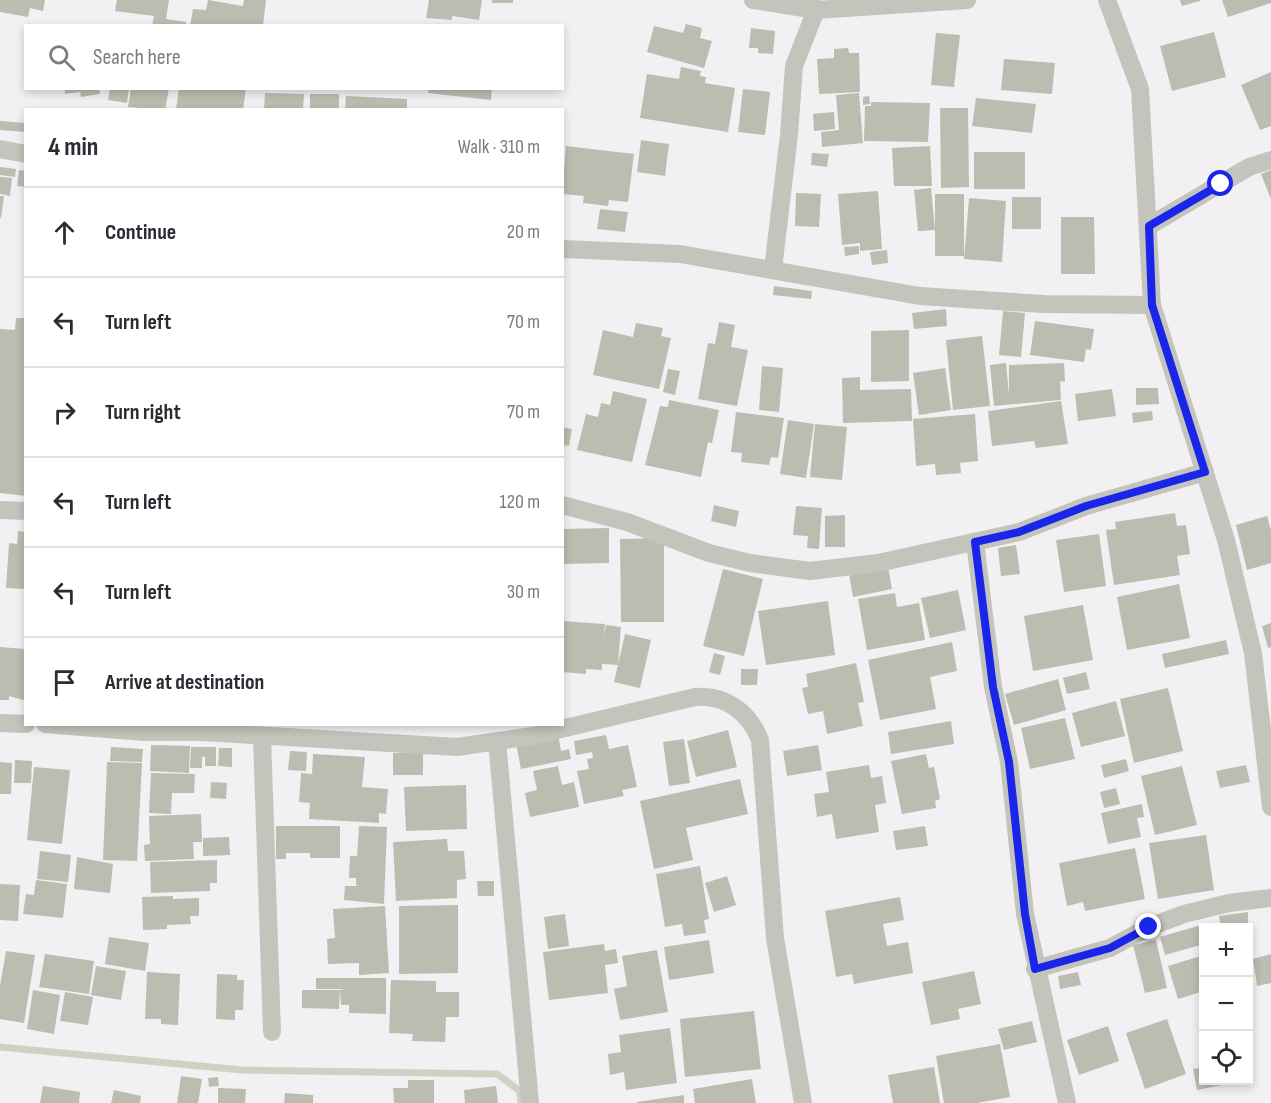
<!DOCTYPE html>
<html lang="en">
<head>
<meta charset="utf-8">
<style>
  body { margin:0; font-family:"Sofia Sans Condensed",sans-serif; background:#f2f2f3; color:#2b2b33 }
  .controls { position:absolute; right:18px; bottom:18px; display:grid; overflow:hidden; border-radius:0px; box-shadow:0 3px 9px #0003 }
  .controls button { width:54px; height:54px; display:grid; place-items:center; padding:0; border:0; border-bottom:2px solid #e1e1e2; background:#fff; color:#2b2b33; font:30px sans-serif }
  .stop { position:absolute; width:18px; height:18px; margin:-14px; border:4px solid #1a25ea; border-radius:50%; background:#fff }
  .stop.end { background:#1a25ea; border-color:#fff; box-shadow:0 2px 6px #0008 }
  .list { margin:0; padding:0; list-style:none }
  h2 { display:flex; justify-content:space-between; align-items:center; height:78px; margin:0; padding:0 24px; font-size:26px }
  h2 small { font-size:20px; font-weight:400; color:#7c7c81 }
  .list li { display:grid; grid-template-columns:39px 1fr auto; gap:18px; align-items:center; box-sizing:border-box; height:90px; padding:0 24px; border-top:2px solid #e1e1e2 }
  .list b { display:block; font-size:22px; white-space:nowrap }
  .list em { font-size:20px; font-style:normal; color:#7c7c81 }
  .icon { flex:none; width:33px; height:33px; fill:none; stroke:currentColor; stroke-width:2; stroke-linecap:round; stroke-linejoin:round }
  .map { position:relative; flex:none; width:1271px; height:1103px; overflow:hidden }
  .search { position:absolute; background:#fff; box-shadow:0 3px 9px #0003; left:24px; top:24px; width:540px; height:66px; display:flex; align-items:center; gap:15px; box-sizing:border-box; padding:0 21px; border-radius:0px; color:#7c7c81; font-size:22px }
  .panel { position:absolute; background:#fff; box-shadow:0 3px 9px #0003; left:24px; top:108px; width:540px; height:618px; border-radius:0px }
  .map>svg:first-child { display:block }
  .lines { fill:none; stroke-linecap:round; stroke-linejoin:round }
  .stream { stroke:#d0d0c3; stroke-width:7 }
  .building { fill:#bcbcb1 }
  .minor { stroke:#c3c5bc; stroke-width:18 }
  .route { stroke:#1a25ea; stroke-width:8 }
</style>
</head>
<body>
<div class="map">
<svg width="1271" height="1103" viewBox="0 0 1271 1103">
  <rect width="100%" height="100%" fill="#f3f0f4"/>
  <g class="lines">
    <polyline class="stream" points="0,1047 242,1070 497,1074 520,1091 521,1103"/>
  </g>
  <g class="building">
    <polygon points="0,0 45,0 43,11 30,8 28,17 0,12"/>
    <polygon points="117,0 169,0 166,19 186,22 186,26 152,26 154,16 115,11"/>
    <polygon points="208,0 243,6 244,0 266,0 263,26 190,26 193,9 206,10"/>
    <polygon points="429,0 482,0 479,20 452,16 452,20 426,18"/>
    <rect x="492" y="0" width="21" height="3"/>
    <polygon points="1180,0 1200,0 1200,1 1182,6"/>
    <polygon points="1222,0 1271,0 1271,3 1228,17"/>
    <polygon points="686,24 702,28 700,38 712,41 704,68 647,52 654,26 683,33"/>
    <polygon points="751,28 775,31 773,54 758,53 758,48 749,48"/>
    <polygon points="1214,32 1226,77 1172,91 1160,46"/>
    <polygon points="936,33 960,35 954,87 931,85"/>
    <polygon points="848,48 849,53 859,53 860,92 819,94 817,59 834,58 834,49"/>
    <polygon points="1004,59 1055,63 1052,94 1001,90"/>
    <polygon points="681,67 701,71 700,76 706,77 705,83 735,88 728,132 640,118 647,74 679,79"/>
    <polygon points="1271,72 1271,126 1260,130 1241,85"/>
    <polygon points="64,88 99,88 100,94 81,97 80,92 65,94"/>
    <polygon points="110,88 129,88 127,103 108,100"/>
    <polygon points="131,88 169,88 165,110 128,107"/>
    <polygon points="179,88 246,88 243,110 176,110"/>
    <polygon points="429,88 492,88 491,100 428,93"/>
    <polygon points="743,89 770,92 765,135 738,132"/>
    <polygon points="265,93 304,94 303,110 264,110"/>
    <polygon points="859,93 863,143 822,147 821,132 839,130 836,95"/>
    <rect x="310" y="94" width="29" height="16"/>
    <polygon points="346,96 407,99 407,110 345,110"/>
    <polygon points="869,96 870,104 863,105 863,97"/>
    <polygon points="976,98 1036,104 1032,133 972,126"/>
    <polygon points="871,102 930,103 928,142 864,141 865,106 871,106"/>
    <polygon points="940,108 968,108 969,187 941,188"/>
    <polygon points="834,112 835,129 814,131 813,114"/>
    <polygon points="0,121 26,123 26,132 0,130"/>
    <polygon points="641,140 669,144 665,176 637,172"/>
    <polygon points="566,146 634,154 628,202 609,200 608,206 583,203 584,196 562,194"/>
    <polygon points="930,146 932,186 894,186 892,148"/>
    <rect x="974" y="152" width="51" height="37"/>
    <polygon points="812,153 829,154 827,167 811,165"/>
    <polygon points="0,167 16,169 15,177 0,175"/>
    <polygon points="19,170 26,171 26,187 17,186"/>
    <polygon points="1271,170 1271,199 1261,174"/>
    <polygon points="0,177 12,178 10,196 0,194"/>
    <polygon points="931,188 935,230 918,231 914,190"/>
    <polygon points="878,191 882,249 860,251 860,243 842,245 838,194"/>
    <polygon points="796,193 821,194 819,227 795,226"/>
    <rect x="935" y="194" width="29" height="62"/>
    <polygon points="0,196 4,196 1,218 0,218"/>
    <rect x="1012" y="197" width="29" height="32"/>
    <polygon points="969,198 1006,201 1002,262 964,259"/>
    <polygon points="600,209 628,212 625,232 597,229"/>
    <polygon points="1061,217 1094,217 1095,274 1061,274"/>
    <polygon points="859,246 859,254 845,256 844,247"/>
    <polygon points="887,250 888,263 872,265 870,252"/>
    <polygon points="774,286 812,291 811,299 773,295"/>
    <polygon points="946,309 947,326 914,329 912,313"/>
    <polygon points="1003,311 1025,313 1021,357 999,355"/>
    <polygon points="16,318 26,318 26,496 0,493 0,329 15,330"/>
    <polygon points="1035,321 1094,329 1091,350 1086,349 1084,362 1030,355"/>
    <polygon points="719,322 735,325 731,347 748,350 737,406 698,399 708,343 715,344"/>
    <polygon points="636,323 663,328 661,336 671,338 659,389 593,375 603,330 633,337"/>
    <polygon points="909,330 909,381 871,382 871,331"/>
    <polygon points="982,336 990,406 953,410 946,340"/>
    <polygon points="1006,363 1009,395 1009,365 1064,363 1065,382 1060,381 1061,400 994,406 990,365"/>
    <polygon points="762,366 783,368 779,412 759,410"/>
    <polygon points="945,368 951,410 919,415 913,373"/>
    <polygon points="668,369 680,371 675,395 663,392"/>
    <polygon points="860,377 860,390 911,389 912,421 843,423 842,378"/>
    <polygon points="1136,388 1158,388 1159,404 1136,405"/>
    <polygon points="1112,389 1116,416 1078,421 1075,394"/>
    <polygon points="613,391 647,399 632,462 577,450 586,414 598,417 601,403 610,405"/>
    <polygon points="669,400 719,410 712,443 708,442 701,477 645,465 660,406 668,407"/>
    <polygon points="1061,401 1068,444 1036,448 1034,441 992,446 988,411"/>
    <polygon points="1152,411 1153,420 1133,423 1132,413"/>
    <polygon points="736,412 784,418 778,458 771,457 769,465 741,462 742,453 731,452"/>
    <polygon points="975,414 978,461 960,463 961,473 936,475 935,464 916,466 913,419"/>
    <polygon points="788,420 814,424 806,478 780,474"/>
    <polygon points="815,424 847,427 842,480 810,477"/>
    <polygon points="562,427 572,429 569,446 562,445"/>
    <polygon points="714,505 739,511 736,527 711,521"/>
    <polygon points="796,506 822,508 819,549 807,548 808,536 793,535"/>
    <polygon points="1175,513 1177,526 1186,525 1190,554 1177,556 1180,575 1114,585 1106,530 1116,529 1115,522"/>
    <polygon points="845,515 845,547 825,547 825,516"/>
    <polygon points="1267,516 1271,530 1271,563 1247,570 1236,525"/>
    <polygon points="609,528 609,563 562,564 562,529"/>
    <polygon points="18,531 26,532 26,589 6,588 9,543 17,544"/>
    <polygon points="1099,534 1106,586 1064,592 1056,540"/>
    <polygon points="664,538 664,622 621,622 620,539"/>
    <polygon points="1016,545 1020,574 1001,576 998,548"/>
    <polygon points="888,566 892,589 853,597 849,574"/>
    <polygon points="723,569 763,579 744,656 703,646"/>
    <polygon points="1179,584 1190,638 1127,650 1117,597"/>
    <polygon points="958,590 966,630 930,638 921,598"/>
    <polygon points="895,593 897,607 919,603 925,640 867,650 858,599"/>
    <polygon points="828,601 835,655 766,665 758,611"/>
    <polygon points="1083,605 1093,660 1033,671 1024,616"/>
    <polygon points="562,621 605,624 604,636 606,625 621,627 618,665 602,664 602,670 586,669 586,674 562,672"/>
    <polygon points="1271,623 1271,647 1268,648 1262,626"/>
    <polygon points="625,634 651,640 640,688 614,682"/>
    <polygon points="1226,640 1229,654 1165,668 1162,654"/>
    <polygon points="952,642 957,671 930,677 936,709 880,720 868,660"/>
    <polygon points="0,647 26,649 26,701 9,696 9,700 0,700"/>
    <polygon points="714,653 725,656 720,675 709,672"/>
    <polygon points="856,663 864,702 858,703 863,726 827,734 823,711 808,714 802,688 808,687 806,674"/>
    <polygon points="741,669 758,669 757,685 741,685"/>
    <polygon points="1086,672 1090,689 1067,694 1063,678"/>
    <polygon points="1058,679 1066,710 1014,725 1005,694"/>
    <polygon points="1168,688 1183,751 1134,763 1120,699"/>
    <polygon points="1116,701 1125,736 1081,747 1072,713"/>
    <polygon points="1065,718 1075,759 1030,769 1021,728"/>
    <polygon points="951,721 954,744 891,754 888,732"/>
    <polygon points="728,730 737,767 696,777 687,741"/>
    <polygon points="558,734 561,751 569,749 571,759 521,769 516,743"/>
    <polygon points="606,735 609,749 628,745 637,787 622,790 624,796 584,804 577,771 589,769 587,759 593,758 592,752 576,755 574,741"/>
    <polygon points="684,739 690,783 669,786 663,742"/>
    <polygon points="151,745 190,746 189,773 150,771"/>
    <polygon points="818,745 822,770 787,776 783,751"/>
    <polygon points="111,747 143,749 142,762 110,761"/>
    <polygon points="191,747 216,747 216,766 205,766 205,757 202,757 202,768 190,768"/>
    <polygon points="219,748 232,748 232,767 218,766"/>
    <polygon points="290,751 307,752 306,771 288,770"/>
    <rect x="393" y="753" width="30" height="22"/>
    <polygon points="313,754 365,757 362,787 388,789 386,814 379,813 379,823 309,819 310,803 299,802 301,773 312,774"/>
    <polygon points="926,754 929,768 934,767 940,799 935,801 936,808 902,814 891,761"/>
    <polygon points="1126,759 1129,771 1104,778 1101,765"/>
    <polygon points="15,760 32,761 31,783 14,783"/>
    <polygon points="0,762 12,763 11,794 0,794"/>
    <polygon points="107,762 142,763 137,861 103,860"/>
    <polygon points="869,765 871,778 882,776 886,803 875,805 879,832 836,839 832,814 817,817 814,794 829,792 826,772"/>
    <polygon points="1246,765 1250,782 1220,788 1216,771"/>
    <polygon points="558,766 562,785 574,782 579,807 530,817 525,793 537,790 533,771"/>
    <polygon points="1182,766 1197,825 1155,835 1141,776"/>
    <polygon points="34,767 70,770 62,844 27,840"/>
    <polygon points="151,773 195,774 194,793 172,793 171,814 149,813"/>
    <polygon points="740,779 748,814 686,828 693,860 654,869 640,801"/>
    <polygon points="211,782 227,783 226,799 210,798"/>
    <polygon points="466,785 467,829 406,831 404,787"/>
    <polygon points="1116,788 1120,804 1104,808 1100,792"/>
    <polygon points="1142,804 1144,817 1137,818 1141,837 1108,844 1101,813"/>
    <polygon points="201,814 202,842 193,842 194,859 145,861 144,845 150,844 149,816"/>
    <polygon points="276,826 340,826 340,858 310,858 310,853 286,853 286,859 276,859"/>
    <polygon points="359,826 387,827 384,904 344,900 345,886 359,886 356,885 356,878 349,878 350,856 357,856"/>
    <polygon points="925,826 928,846 896,850 893,831"/>
    <polygon points="1206,835 1214,890 1158,899 1149,843"/>
    <polygon points="229,837 230,855 203,856 203,838"/>
    <polygon points="447,839 448,851 464,851 466,879 457,880 457,898 396,901 393,842"/>
    <polygon points="1135,848 1145,899 1085,911 1083,902 1067,906 1059,863"/>
    <polygon points="40,851 71,855 68,882 37,879"/>
    <polygon points="77,857 113,864 110,893 74,889"/>
    <polygon points="217,860 217,883 210,883 210,891 151,893 150,862"/>
    <polygon points="700,866 709,919 704,920 706,933 684,936 682,924 665,927 656,874"/>
    <polygon points="727,876 736,905 714,912 705,883"/>
    <polygon points="36,880 67,884 63,918 23,914 26,894 34,895"/>
    <polygon points="477,881 494,881 494,896 478,896"/>
    <polygon points="0,884 20,885 18,921 0,920"/>
    <polygon points="173,896 173,899 199,898 199,916 190,916 191,924 167,925 167,929 143,930 142,897"/>
    <polygon points="900,897 904,920 883,924 887,946 908,942 913,973 854,984 852,974 836,977 825,911"/>
    <polygon points="458,905 458,973 399,974 399,906"/>
    <polygon points="385,906 389,973 359,975 359,963 328,964 327,939 335,938 333,909"/>
    <polygon points="1248,912 1248,928 1221,928 1219,916"/>
    <polygon points="565,914 569,946 548,949 544,917"/>
    <polygon points="1201,925 1204,944 1165,955 1160,937"/>
    <polygon points="109,937 149,943 145,971 105,964"/>
    <polygon points="709,940 714,973 669,980 664,947"/>
    <polygon points="1156,940 1167,988 1145,993 1133,945"/>
    <polygon points="604,944 605,951 616,949 618,963 605,965 608,993 549,1000 543,952"/>
    <polygon points="657,950 668,1012 620,1020 614,989 627,986 622,956"/>
    <polygon points="6,951 35,955 24,1023 0,1019 0,986"/>
    <polygon points="45,954 94,961 89,994 39,987"/>
    <polygon points="1271,954 1271,983 1257,986 1253,959"/>
    <polygon points="1204,955 1204,991 1178,999 1168,966"/>
    <polygon points="96,966 126,971 121,1000 91,995"/>
    <polygon points="974,971 981,1004 958,1009 960,1019 931,1025 922,982"/>
    <polygon points="147,972 180,974 178,1025 161,1024 161,1019 145,1019"/>
    <polygon points="1078,972 1081,985 1060,989 1058,976"/>
    <polygon points="217,974 237,975 237,980 244,980 243,1010 235,1010 235,1020 216,1019"/>
    <polygon points="316,978 386,978 386,1014 349,1013 349,1005 341,1005 340,990 345,989 316,989"/>
    <polygon points="391,980 436,981 436,992 459,992 459,1017 446,1017 445,1042 412,1041 413,1034 389,1033"/>
    <polygon points="33,990 60,995 54,1034 27,1029"/>
    <polygon points="302,990 340,990 339,1009 302,1008"/>
    <polygon points="65,992 93,997 88,1025 60,1021"/>
    <polygon points="754,1011 761,1069 685,1077 680,1019"/>
    <polygon points="1167,1019 1186,1074 1145,1089 1126,1033"/>
    <polygon points="1032,1021 1037,1042 1004,1050 998,1029"/>
    <polygon points="1108,1026 1119,1061 1079,1075 1067,1040"/>
    <polygon points="670,1028 677,1083 626,1090 624,1072 610,1075 608,1054 621,1052 619,1035"/>
    <polygon points="1000,1044 1010,1097 977,1103 944,1103 936,1056"/>
    <polygon points="934,1067 940,1103 893,1103 888,1075"/>
    <polygon points="1204,1067 1204,1080 1221,1080 1222,1085 1197,1090 1193,1069"/>
    <polygon points="181,1076 202,1079 198,1103 177,1103"/>
    <polygon points="218,1077 219,1086 209,1087 208,1078"/>
    <polygon points="752,1079 756,1103 695,1103 693,1089"/>
    <polygon points="408,1080 434,1080 434,1103 394,1103 393,1088 408,1088"/>
    <polygon points="43,1086 80,1092 79,1103 40,1103"/>
    <polygon points="496,1086 498,1103 465,1103 464,1090"/>
    <polygon points="218,1088 246,1089 245,1103 218,1103"/>
    <polygon points="114,1090 141,1096 140,1103 111,1103"/>
    <polygon points="285,1093 313,1095 313,1103 284,1103"/>
    <polygon points="684,1095 684,1103 637,1103 637,1102"/>
  </g>
  <g class="lines">
    <g class="minor">
      <polyline points="753,0 816,10 967,0"/>
      <polyline points="1107,0 1140,89 1152,305 1226,540 1253,653 1271,807"/>
      <polyline points="0,149 26,154"/>
      <polyline points="1149,226 1249,167 1271,160"/>
      <polyline points="562,249 680,254 920,296 1043,304 1152,305"/>
      <polyline points="773,269 789,135 794,66 816,10 809,0"/>
      <polyline points="562,505 627,522 709,553 750,563 810,571 878,563 1019,532 1086,506 1205,472"/>
      <polyline points="0,510 26,511"/>
      <polyline points="975,542 993,687 1009,762 1025,914 1067,1103"/>
      <polyline points="0,723 26,724"/>
      <path d="M45 724 143 732H201L457 747 532 736 695 697C726 695 749 712 760 740L775 938 803 1103"/>
      <polyline points="262,737 272,1032"/>
      <polyline points="497,741 530,1103"/>
      <polyline points="1035,969 1110,948 1149,927 1184,914 1229,903 1271,898"/>
    </g>
  </g>
  <g class="lines">
    <polyline class="route" points="1149,927 1110,948 1035,969 1025,914 1009,762 993,687 975,542 1019,532 1086,506 1205,472 1152,305 1149,226 1221,184"/>
  </g>
</svg>
<div class="controls">
<button>+</button>
<button>−</button>
<button><svg class="icon" aria-label="locate" viewBox="0 0 24 24"><circle cx="12" cy="12" r="6"/><path d="M12 2v4M12 18v4M2 12h4M18 12h4"/></svg></button>
</div>
<div class="stop" style="left:1221px;top:184px"></div>
<div class="stop end" style="left:1149px;top:927px"></div>
<div class="search"><svg class="icon" aria-label="search" viewBox="0 0 24 24"><circle cx="10" cy="10" r="6"/><path d="M15 15l6 6"/></svg>Search here</div>
<section class="panel">
<h2>4 min<small>Walk · 310 m</small></h2>
<ul class="list">
<li><svg class="icon" aria-label="ahead" viewBox="0 0 24 24"><path d="M12 20V5M6 11l6-6 6 6"/></svg><div><b>Continue</b></div><em>20 m</em></li>
<li><svg class="icon" aria-label="left" viewBox="0 0 24 24"><path d="M17 20v-9H6M10 6l-5 5 5 5"/></svg><div><b>Turn left</b></div><em>70 m</em></li>
<li><svg class="icon" aria-label="right" viewBox="0 0 24 24"><path d="M7 20v-9h11M14 6l5 5-5 5"/></svg><div><b>Turn right</b></div><em>70 m</em></li>
<li><svg class="icon" aria-label="left" viewBox="0 0 24 24"><path d="M17 20v-9H6M10 6l-5 5 5 5"/></svg><div><b>Turn left</b></div><em>120 m</em></li>
<li><svg class="icon" aria-label="left" viewBox="0 0 24 24"><path d="M17 20v-9H6M10 6l-5 5 5 5"/></svg><div><b>Turn left</b></div><em>30 m</em></li>
<li><svg class="icon" aria-label="arrive" viewBox="0 0 24 24"><path d="M6 21V4h12l-3 4 3 4H6"/></svg><div><b>Arrive at destination</b></div></li>
</ul>
</section>
</div>
</body>
</html>
